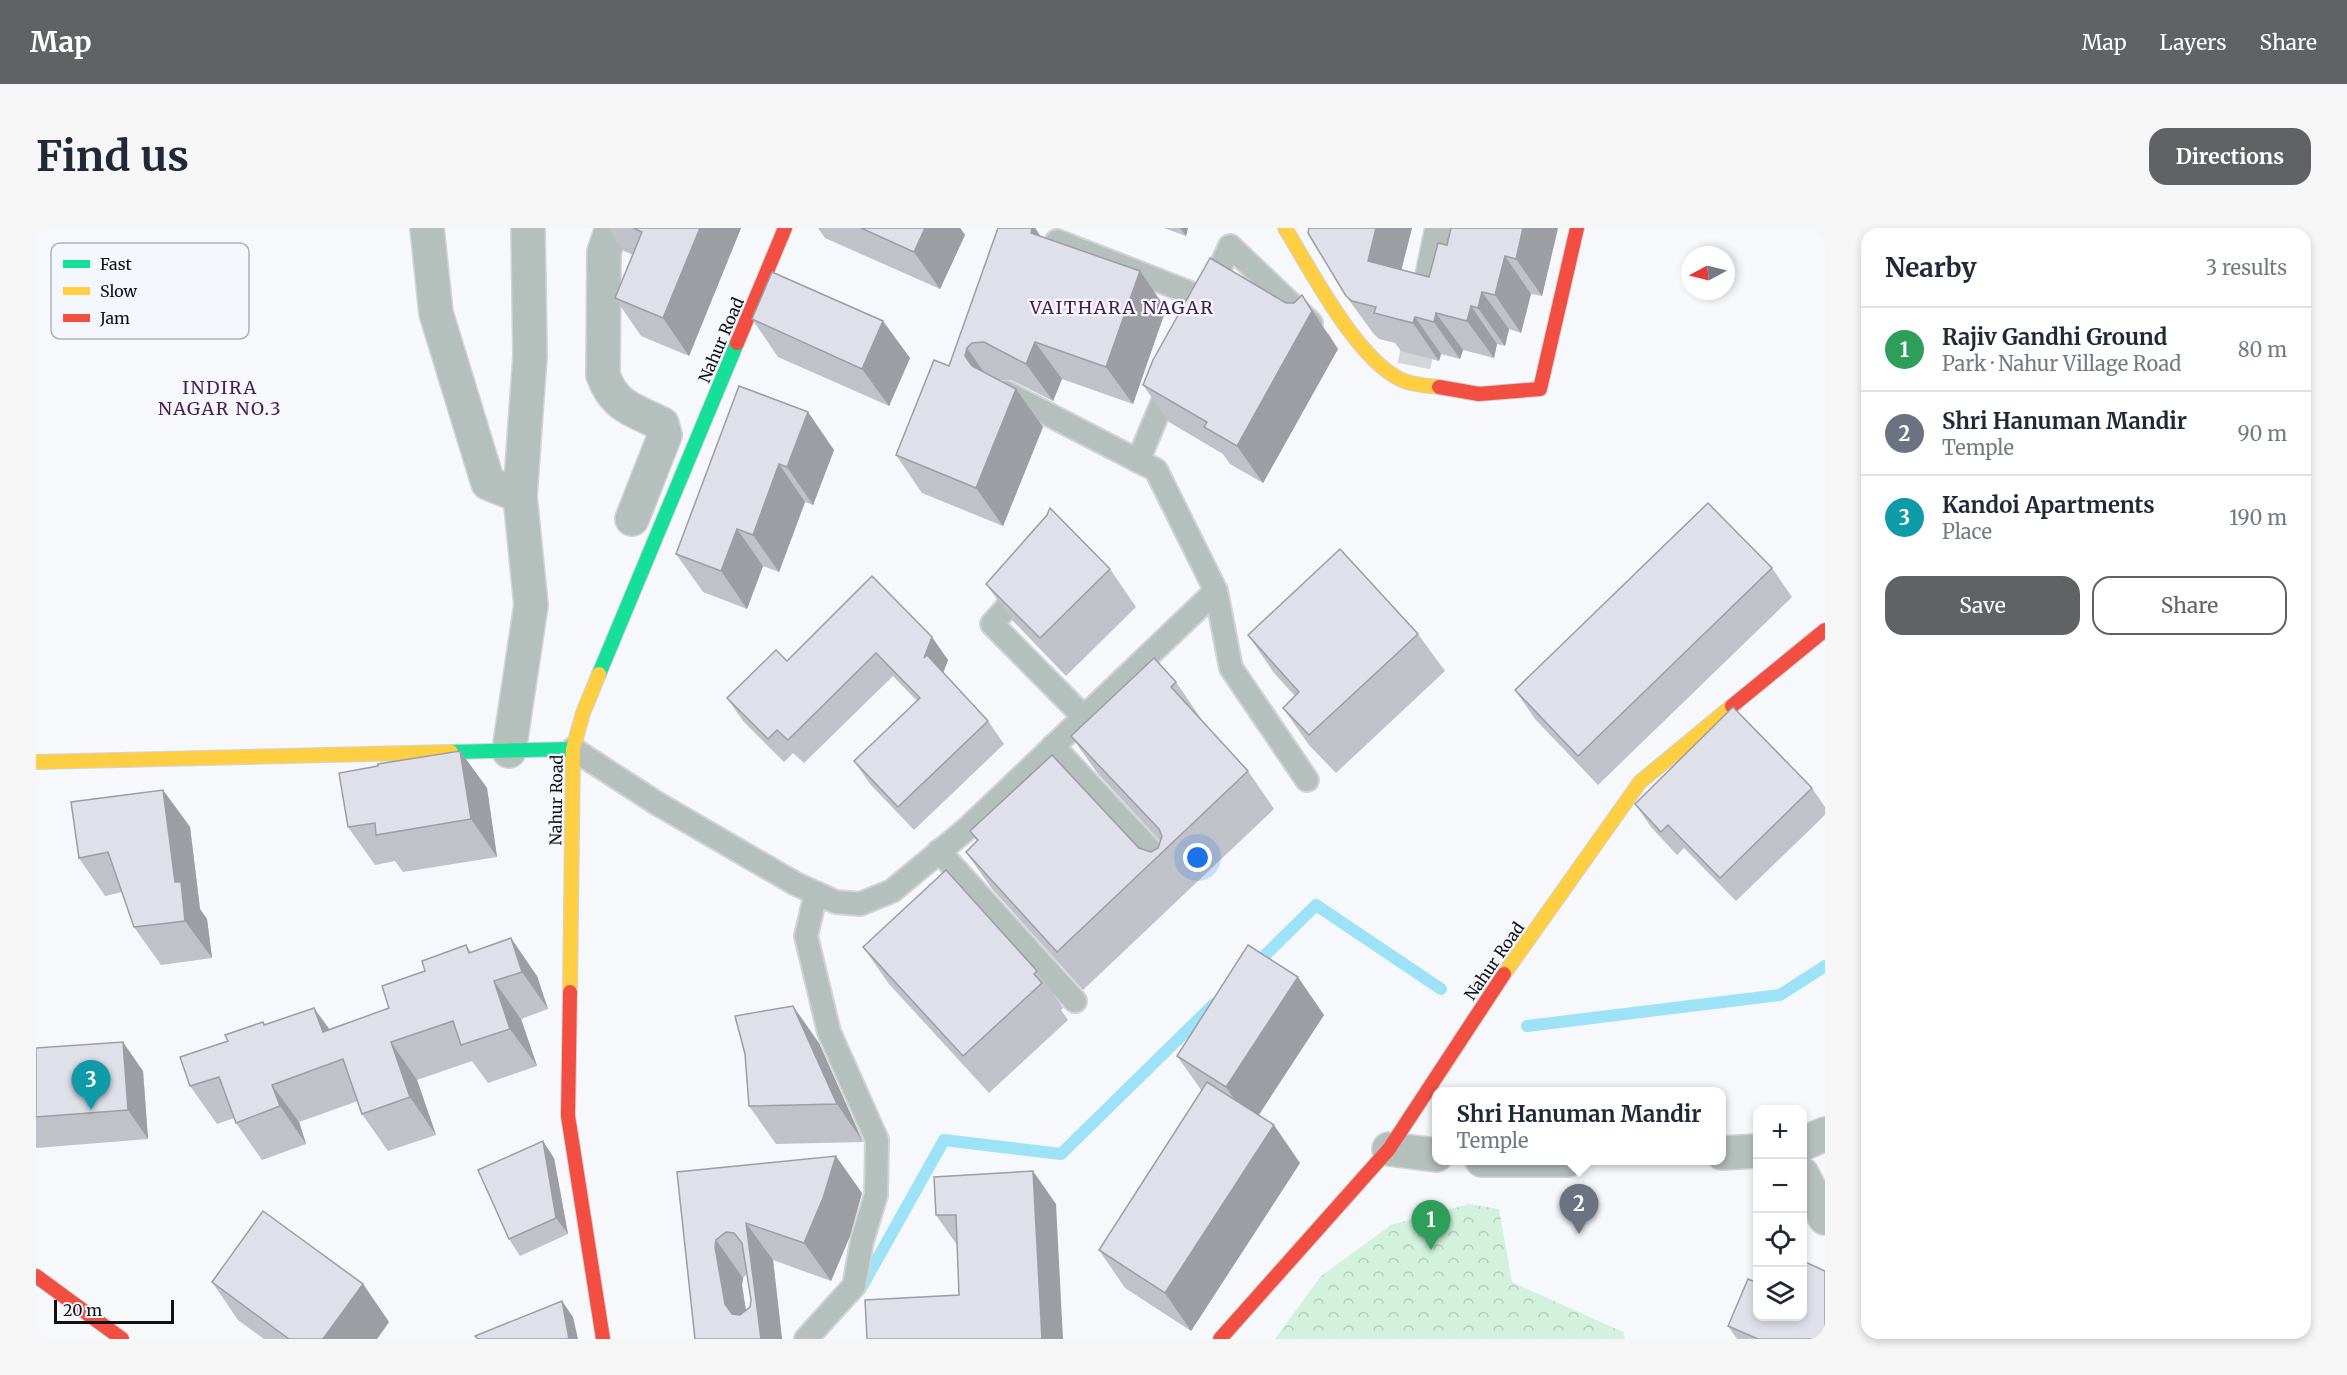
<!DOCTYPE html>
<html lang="en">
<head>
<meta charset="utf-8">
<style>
  body { margin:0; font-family:Merriweather,serif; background:#f6f6f7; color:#1f2937 }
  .controls { position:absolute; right:18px; bottom:18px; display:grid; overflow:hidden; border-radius:12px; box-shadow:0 3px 9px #0003 }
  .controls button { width:54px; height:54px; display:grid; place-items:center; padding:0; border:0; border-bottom:2px solid #e0e1e3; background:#fff; color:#1f2937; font:30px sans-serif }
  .compass { position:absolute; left:1645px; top:18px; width:54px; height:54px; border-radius:50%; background:#fff; box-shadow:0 3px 9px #0003; rotate:263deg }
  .scale { position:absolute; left:18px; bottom:15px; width:120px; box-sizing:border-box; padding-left:6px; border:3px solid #101113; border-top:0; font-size:16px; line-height:21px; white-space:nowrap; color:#101113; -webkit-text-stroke:4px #f4f7fe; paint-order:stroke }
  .you { position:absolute; left:1162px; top:630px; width:21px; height:21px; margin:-15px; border:4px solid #fff; border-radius:50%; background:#1a73e8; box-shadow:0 0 0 9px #1a73e833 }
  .badge { display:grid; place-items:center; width:39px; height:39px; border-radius:50%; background:#606265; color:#fff; font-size:20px; font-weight:700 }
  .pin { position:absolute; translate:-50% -50px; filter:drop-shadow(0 2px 3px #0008) }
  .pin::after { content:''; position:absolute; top:32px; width:21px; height:18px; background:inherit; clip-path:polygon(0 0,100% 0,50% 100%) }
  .popup { position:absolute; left:1396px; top:859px; width:294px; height:78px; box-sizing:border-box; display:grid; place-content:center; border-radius:12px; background:#fff; filter:drop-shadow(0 2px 4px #0005); font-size:20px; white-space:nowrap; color:#747a83 }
  .popup b { font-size:22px; color:#1f2937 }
  .popup::after { content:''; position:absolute; left:50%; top:100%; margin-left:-12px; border:12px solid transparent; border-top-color:#fff }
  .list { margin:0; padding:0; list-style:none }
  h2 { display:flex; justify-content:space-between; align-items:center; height:78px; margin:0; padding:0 24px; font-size:26px }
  h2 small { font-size:20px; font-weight:400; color:#747a83 }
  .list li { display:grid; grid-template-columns:39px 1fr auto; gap:18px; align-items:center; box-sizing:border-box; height:84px; padding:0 24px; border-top:2px solid #e0e1e3 }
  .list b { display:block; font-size:22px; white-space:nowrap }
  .list p { margin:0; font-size:20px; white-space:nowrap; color:#747a83 }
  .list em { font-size:20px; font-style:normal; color:#747a83 }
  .actions { display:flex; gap:12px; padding:18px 24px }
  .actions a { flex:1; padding:14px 0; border:2px solid #606265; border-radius:18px; text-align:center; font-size:21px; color:#606265 }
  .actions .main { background:#606265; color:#fff }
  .icon { flex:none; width:33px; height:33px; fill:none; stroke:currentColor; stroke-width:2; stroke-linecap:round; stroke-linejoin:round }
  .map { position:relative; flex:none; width:1789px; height:1111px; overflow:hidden; border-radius:18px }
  header { display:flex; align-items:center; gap:36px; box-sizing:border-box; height:84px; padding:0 30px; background:#606265; color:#fff }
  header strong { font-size:28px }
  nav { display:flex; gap:33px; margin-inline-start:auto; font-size:21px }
  .intro { display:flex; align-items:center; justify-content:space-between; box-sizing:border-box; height:144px; padding:0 36px }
  h1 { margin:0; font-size:42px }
  .button { padding:15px 27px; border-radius:18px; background:#606265; color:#fff; font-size:21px; font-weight:700 }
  main { display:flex; gap:36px; padding:0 36px }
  aside { flex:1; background:#fff; border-radius:18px; box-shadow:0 3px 9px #0003 }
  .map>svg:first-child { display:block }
  .park { fill:url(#park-crowns) }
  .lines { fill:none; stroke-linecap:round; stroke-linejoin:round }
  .stream { stroke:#9de2f7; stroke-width:12 }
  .street-tunnel { stroke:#d4d5d9; stroke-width:33; stroke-dasharray:33 16; stroke-linecap:butt }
  .lane-casing { stroke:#d2d3d6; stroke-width:26 }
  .street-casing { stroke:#d2d3d6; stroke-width:36 }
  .fast-casing { stroke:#d2d3d6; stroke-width:16 }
  .slow-casing { stroke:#d2d3d6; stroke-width:16 }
  .jam-casing { stroke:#d2d3d6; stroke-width:16 }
  .lane { stroke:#b5bfbb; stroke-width:22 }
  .street { stroke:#b5bfbb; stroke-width:33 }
  .fast { stroke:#16e098; stroke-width:14 }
  .slow { stroke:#ffcf43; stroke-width:14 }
  .jam { stroke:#f24e42; stroke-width:14 }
  .wall { fill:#c1c1c9; fill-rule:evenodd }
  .shaded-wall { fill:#9d9da4 }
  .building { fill:#e0e0ea; stroke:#9d9da4; stroke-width:1.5; fill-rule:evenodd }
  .labels { text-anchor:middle; stroke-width:4.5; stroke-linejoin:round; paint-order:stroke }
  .street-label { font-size:16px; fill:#101113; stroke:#f4f7fe }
  .neighbourhood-label { font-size:18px; letter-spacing:1.5px; fill:#481d50; stroke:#f4f7fe }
  .key { fill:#f4f7fe; stroke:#b0b2b8; stroke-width:1.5 }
  .key-label { font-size:16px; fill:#101113 }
</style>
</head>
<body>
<header>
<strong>Map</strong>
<nav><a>Map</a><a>Layers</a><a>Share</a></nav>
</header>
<div class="intro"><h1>Find us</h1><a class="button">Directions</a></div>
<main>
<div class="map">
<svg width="1789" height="1111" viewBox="0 0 1789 1111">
  <defs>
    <pattern id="park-crowns" width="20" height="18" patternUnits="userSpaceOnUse" patternTransform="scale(1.5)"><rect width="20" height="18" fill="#d3f2dd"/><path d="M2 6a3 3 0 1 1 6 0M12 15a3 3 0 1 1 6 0" fill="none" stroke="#b4cebd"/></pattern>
  </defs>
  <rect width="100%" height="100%" fill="#f6f8fc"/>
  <polygon class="park" points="1433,976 1463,981 1476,1054 1587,1104 1589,1111 1239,1111 1285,1048 1355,997"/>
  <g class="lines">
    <g class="stream">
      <polyline points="1217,739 1280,677 1405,761"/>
      <polyline points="1491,798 1744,767 1789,738"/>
      <polyline points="824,1062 908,912 1025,926 1178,776"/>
    </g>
    <polyline class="street-tunnel" points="1378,138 1389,83"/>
    <defs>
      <g id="lane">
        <polyline points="1021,13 1170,71 1165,82"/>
        <polyline points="1173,64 1194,18 1275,95"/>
        <polyline points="969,164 1120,242 1180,363 1195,440 1271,552"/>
        <polyline points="1102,233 1135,154"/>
        <polyline points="988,360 956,396 1048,489"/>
        <polyline points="1017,518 1137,646"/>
        <polyline points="537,521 622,576 760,656 800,674 824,676 856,663 932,600 1180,363"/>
        <polyline points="903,623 1039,773"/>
        <polyline points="770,1111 818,1058 826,1013 840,967 841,912 793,804 770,708 780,665"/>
      </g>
      <g id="street">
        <polyline points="391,0 400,85 452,255 484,268 495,377 473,523"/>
        <path d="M576 0 568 24 567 147C578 179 598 182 626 196L629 207 596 291"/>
        <polyline points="1394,58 1406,0"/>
        <polyline points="484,268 494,128 492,0"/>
        <polyline points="1766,916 1789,906"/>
        <polyline points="1353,921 1400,927"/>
        <polyline points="1686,925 1722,923"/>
        <polyline points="1446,932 1532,932"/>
        <polyline points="1766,946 1789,990"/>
      </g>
      <g id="fast">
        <polyline points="563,446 701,115"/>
        <polyline points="415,524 537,521"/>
      </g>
      <g id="slow">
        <path d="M1249 0C1275 42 1324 139 1371 154 1381 157 1392 158 1403 159"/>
        <polyline points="0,534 415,524"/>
        <polyline points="1468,746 1604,554 1696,478"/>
        <polyline points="534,764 537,521 547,485 563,446"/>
      </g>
      <g id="jam">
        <polyline points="701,115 749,0"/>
        <polyline points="1403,159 1443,166 1504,161 1541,0"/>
        <polyline points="1696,478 1789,402"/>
        <polyline points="534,764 532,888 567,1111"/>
        <polyline points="0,1048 86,1111"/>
        <polyline points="1184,1111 1353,921 1468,746"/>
      </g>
    </defs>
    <use href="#lane" class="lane-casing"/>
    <use href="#street" class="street-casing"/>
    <use href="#fast" class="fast-casing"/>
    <use href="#slow" class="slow-casing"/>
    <use href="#jam" class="jam-casing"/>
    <use href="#lane" class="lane"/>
    <use href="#street" class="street"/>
    <use href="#fast" class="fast"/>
    <use href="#slow" class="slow"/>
    <use href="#jam" class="jam"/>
  </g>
  <g class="wall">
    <polygon points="572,0 705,0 653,128 605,108 579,70 597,27 588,23"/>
    <polygon points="782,0 924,0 929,7 904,61 789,10"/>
    <polygon points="962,0 999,0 1004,8 1130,81 1097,176 1026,151 1017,173 975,152 963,152 980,161 1007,199 967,298 886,265 860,227 913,138"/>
    <polygon points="1128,0 1152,0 1150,8"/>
    <polygon points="1273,0 1376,0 1365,42 1393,49 1411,17 1415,0 1522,0 1506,68 1495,66 1485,105 1473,101 1469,118 1461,116 1458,130 1427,122 1424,131 1405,126 1403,133 1365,123 1359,115 1343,111 1337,105 1310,68"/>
    <polygon points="716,91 874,130 853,178 742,129"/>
    <polygon points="1292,105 1302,121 1227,255 1194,236 1187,226 1133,194 1107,157"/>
    <polygon points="703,158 798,222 777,277 769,274 743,344 727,338 711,381 667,364 640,326"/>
    <polygon points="1736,340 1756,369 1562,557 1499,491 1479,462"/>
    <polygon points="1074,341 1100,379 1030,448 977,393 950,356"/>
    <polygon points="836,348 912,432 907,445 952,493 968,516 878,602 834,556 818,533 881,473 857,448 768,535 757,525 748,534 707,493 691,470 751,433"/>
    <polygon points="1382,406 1409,443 1300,545 1273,517 1247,480 1259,468 1238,445 1212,407"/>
    <polygon points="1140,454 1166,492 1165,492 1212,543 1238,581 1047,762 956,661 930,624 941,613 934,603 1103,620 1115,624 1122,620 1124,613 1062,546 1035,508"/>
    <polygon points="424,523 451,560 461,629 367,644 359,633 339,637 312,599"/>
    <polygon points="1776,560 1789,579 1789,587 1700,673 1648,620 1641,627 1615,599 1599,576"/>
    <polygon points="127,562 154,599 164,681 171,691 176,730 125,737 98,699 86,664 69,668 43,630"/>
    <polygon points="430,717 435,724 501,748 512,781 485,791 501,838 452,855 436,833 381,852 400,907 352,923 326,886 322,873 263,894 270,916 226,932 200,895 198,890 181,896 154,858 192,813 227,794 230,797 293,801 353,780 389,743"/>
    <polygon points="827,719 1001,743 1027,780 1025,782 1032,792 953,865 853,756"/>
    <polygon points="1288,787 1223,887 1264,935 1155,1103 1089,1060 1063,1022 1166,863 1141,828"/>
    <polygon points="783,815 827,914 740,916 713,878"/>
    <polygon points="0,820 107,843 112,911 0,920"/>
    <polygon points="518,930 532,1006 484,1028 473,1011"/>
    <path d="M641 944 826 965 814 1008 795 1053 737 1032 746 1111H659ZM711 1046 715 1072 714 1079 710 1082 706 1057 707 1050Z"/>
    <polygon points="1020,976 923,1067 921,1017 900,987"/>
    <polygon points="176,1054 327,1056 353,1094 341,1111 228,1111 202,1092"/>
    <polygon points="1722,1089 1789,1111 1701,1111 1692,1098"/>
  </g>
  <g class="shaded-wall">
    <polygon points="664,0 705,0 653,128 627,90"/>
    <polygon points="889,0 924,0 929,7 904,61 878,24"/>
    <polygon points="996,0 999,0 1023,35 995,5"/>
    <polygon points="1144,0 1152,0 1150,8"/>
    <polygon points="1340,0 1376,0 1358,71 1332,33"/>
    <polygon points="1487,0 1522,0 1506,68 1480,31"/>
    <polygon points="1469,28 1495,66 1485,105 1459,67"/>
    <polygon points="1104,43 1130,81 1097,176 1070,139"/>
    <polygon points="1446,64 1473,101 1469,118 1442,80"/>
    <polygon points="1266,67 1302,121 1227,255 1201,218"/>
    <polygon points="1435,78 1461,116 1458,130 1431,93"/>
    <polygon points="1400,85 1427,122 1424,131 1398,94"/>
    <polygon points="1379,89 1405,126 1403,133 1377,95"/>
    <polygon points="847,93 874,130 853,178 826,141"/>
    <polygon points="999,114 1026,151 1017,173 990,136"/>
    <polygon points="931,120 957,157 962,176 929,128"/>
    <polygon points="980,161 1007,199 967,298 940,260"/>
    <polygon points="772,184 798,222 777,277 751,239"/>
    <polygon points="743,236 769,274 743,344 717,307"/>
    <polygon points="701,301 727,338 711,381 685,343"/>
    <polygon points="896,409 912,432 904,453 888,430"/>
    <polygon points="424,523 451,560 461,629 435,591"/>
    <polygon points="127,562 154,599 164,681 171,691 176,730 149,693 139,654"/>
    <polygon points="475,710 501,748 512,781 486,744"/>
    <polygon points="1262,749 1288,787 1216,897 1190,859"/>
    <polygon points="458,753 485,791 501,838 474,801"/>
    <polygon points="757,778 783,815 827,914 801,876"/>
    <polygon points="278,780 305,817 287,804"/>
    <polygon points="87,814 107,843 112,911 92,882"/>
    <polygon points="355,814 381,852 400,907 374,869"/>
    <polygon points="236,857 263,894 270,916 244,878"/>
    <polygon points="1238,897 1264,935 1155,1103 1129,1065"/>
    <polygon points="507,913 518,930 532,1006 520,990"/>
    <polygon points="800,928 826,965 814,1008 795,1053 768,1015"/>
    <polygon points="997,943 1020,976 1027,1111 1006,1111"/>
    <polygon points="710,995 737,1032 746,1111 725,1111"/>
    <polygon points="680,1012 707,1050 706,1057 714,1111 689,1076 679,1019"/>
    <polygon points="327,1056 353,1094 341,1111 287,1111"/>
    <polygon points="526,1073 537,1089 542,1111 533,1111"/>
  </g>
  <g class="building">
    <polygon points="597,0 664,0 627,90 579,70 606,4"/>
    <polygon points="825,0 889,0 878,24"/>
    <polygon points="962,0 996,0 995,5 1104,43 1070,139 999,114 990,136 948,114 936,115 931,120 929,128 936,138 980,161 940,260 860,227 898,132 913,138"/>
    <polygon points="1273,0 1340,0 1332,33 1393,49 1402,15 1411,17 1415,0 1487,0 1480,31 1469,28 1459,67 1446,64 1442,80 1435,78 1431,93 1400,85 1398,94 1379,89 1377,95 1338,85 1340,79 1316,73 1310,68 1272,5"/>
    <polygon points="1174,30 1250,75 1258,75 1266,67 1276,83 1201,218 1168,199 1171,194 1107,157 1117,132"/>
    <polygon points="736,44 847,93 826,141 716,91"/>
    <polygon points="703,158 772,184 751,239 743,236 717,307 701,301 685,343 640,326"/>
    <polygon points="1672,275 1736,340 1542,528 1479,462"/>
    <polygon points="1014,280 1074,341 1004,410 950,356 1011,287"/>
    <polygon points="1304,321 1382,406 1273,507 1247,480 1263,464 1212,407"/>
    <polygon points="836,348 896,409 888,430 891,427 952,493 862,579 818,533 884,470 840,425 752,512 741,502 732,511 691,470 740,422 751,433"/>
    <polygon points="1118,430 1140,454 1135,459 1212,543 1021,724 930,624 942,612 934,603 1016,527 1103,620 1115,624 1122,620 1126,608 1123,601 1035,508"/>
    <polygon points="1697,479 1776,560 1684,650 1632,597 1625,604 1599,576"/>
    <polygon points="424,523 435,591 340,607 339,595 312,599 303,545 342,538 342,536"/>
    <polygon points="127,562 139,654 145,654 149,693 98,699 72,624 43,630 35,574"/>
    <polygon points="910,642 1001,743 998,746 1006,755 927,828 827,719"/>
    <polygon points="475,710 486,744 458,753 474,801 425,817 417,793 355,814 374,869 326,886 307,831 236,857 244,878 200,895 183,849 154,858 144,829 192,813 189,807 227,794 228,797 278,780 287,804 353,780 346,758 389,743 386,733 430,717 433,725"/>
    <polygon points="1212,717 1262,749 1190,859 1141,828"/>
    <polygon points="757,778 801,876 713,878 709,826 699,788"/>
    <polygon points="87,814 92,882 0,889 0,820"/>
    <polygon points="1171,854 1238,897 1129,1065 1063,1022"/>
    <polygon points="507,913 520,990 473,1011 442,942"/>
    <path d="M800 928 787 970 768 1015 710 995 725 1111H659L641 944ZM690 1004 698 1005 706 1015 715 1072 714 1079 704 1087 696 1086 689 1076 679 1019 680 1012Z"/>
    <polygon points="997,943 1006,1111 831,1111 829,1072 923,1067 920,987 900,987 898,949"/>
    <polygon points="227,983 327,1056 287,1111 253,1111 176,1054"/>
    <polygon points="1767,1033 1789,1043 1789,1111 1722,1111 1692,1098 1712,1051 1722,1055 1722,1089 1767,1089"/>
    <polygon points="526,1073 533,1111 442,1111 439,1108"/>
  </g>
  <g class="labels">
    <g class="street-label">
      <text transform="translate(685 112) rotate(-67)" y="6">Nahur Road</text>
      <text transform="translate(520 572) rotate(-89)" y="6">Nahur Road</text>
      <text transform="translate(1458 733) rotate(-55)" y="6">Nahur Road</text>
    </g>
    <g class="neighbourhood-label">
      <text x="1086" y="86">VAITHARA NAGAR</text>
      <text x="184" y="166">INDIRA<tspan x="184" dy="21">NAGAR NO.3</tspan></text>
    </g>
  </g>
  <rect x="15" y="15" width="198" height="96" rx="9" class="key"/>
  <rect x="27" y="32" width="27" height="8" fill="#16e098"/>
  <rect x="27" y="59" width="27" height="8" fill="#ffcf43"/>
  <rect x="27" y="86" width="27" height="8" fill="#f24e42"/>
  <g class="key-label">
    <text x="64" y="42">Fast</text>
    <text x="64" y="69">Slow</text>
    <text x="64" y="96">Jam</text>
  </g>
</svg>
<div class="controls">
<button>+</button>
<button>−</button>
<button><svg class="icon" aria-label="locate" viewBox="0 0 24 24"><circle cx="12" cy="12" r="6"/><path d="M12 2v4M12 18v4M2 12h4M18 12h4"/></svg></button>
<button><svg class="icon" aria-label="layers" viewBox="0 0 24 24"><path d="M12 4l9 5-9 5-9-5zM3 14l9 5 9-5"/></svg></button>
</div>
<svg class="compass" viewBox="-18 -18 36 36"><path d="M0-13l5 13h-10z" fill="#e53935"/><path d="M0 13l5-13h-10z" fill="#747a83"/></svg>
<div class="scale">20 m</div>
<div class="you"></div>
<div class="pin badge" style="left:1395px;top:1022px;background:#2e9e5b">1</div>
<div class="pin badge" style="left:1543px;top:1006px;background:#6b7280">2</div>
<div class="popup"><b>Shri Hanuman Mandir</b>Temple</div>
<div class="pin badge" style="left:55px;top:882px;background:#0f9aa8">3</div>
</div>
<aside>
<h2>Nearby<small>3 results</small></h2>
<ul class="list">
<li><span class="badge" style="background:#2e9e5b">1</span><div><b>Rajiv Gandhi Ground</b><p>Park · Nahur Village Road</p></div><em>80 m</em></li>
<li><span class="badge" style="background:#6b7280">2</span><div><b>Shri Hanuman Mandir</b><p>Temple</p></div><em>90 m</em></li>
<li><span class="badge" style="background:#0f9aa8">3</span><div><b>Kandoi Apartments</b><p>Place</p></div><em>190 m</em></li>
</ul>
<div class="actions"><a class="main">Save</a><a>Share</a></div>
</aside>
</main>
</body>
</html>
